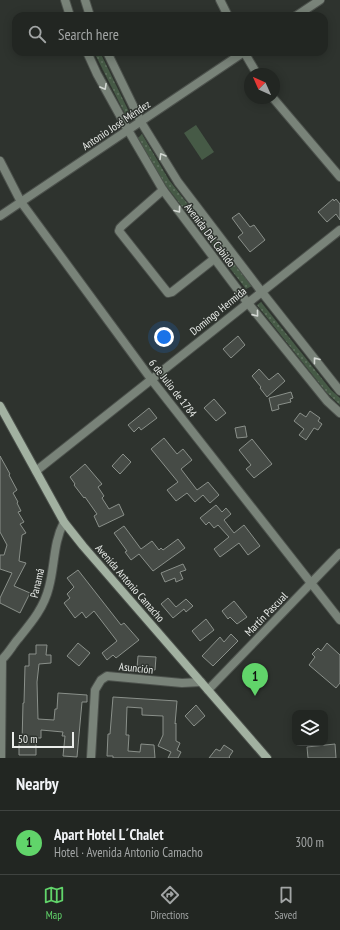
<!DOCTYPE html>
<html lang="en">
<head>
<meta charset="utf-8">
<style>
  body { margin:0; font-family:"PT Sans Narrow",sans-serif; background:#2a2e2a; color:#f1f3f6 }
  .controls { position:absolute; right:12px; bottom:12px; display:grid; overflow:hidden; border-radius:8px; box-shadow:0 2px 10px #0003 }
  .controls button { width:36px; height:36px; display:grid; place-items:center; padding:0; border:0; border-bottom:1px solid #3f4340; background:#222622; color:#f1f3f6; font:20px sans-serif }
  .compass { position:absolute; left:244px; top:68px; width:36px; height:36px; border-radius:50%; background:#222622; box-shadow:0 2px 10px #0003; rotate:315deg }
  .scale { position:absolute; left:12px; bottom:10px; width:62px; box-sizing:border-box; padding-left:4px; border:2px solid #eaedea; border-top:0; font-size:11px; line-height:14px; white-space:nowrap; color:#eaedea; -webkit-text-stroke:3px #2e332e; paint-order:stroke }
  .you { position:absolute; left:164px; top:337px; width:14px; height:14px; margin:-10px; border:3px solid #fff; border-radius:50%; background:#1a73e8; box-shadow:0 0 0 6px #1a73e833 }
  .badge { display:grid; place-items:center; width:26px; height:26px; border-radius:50%; background:#61d46a; color:#111; font-size:13px; font-weight:700 }
  .pin { position:absolute; translate:-50% -33px; filter:drop-shadow(0 1px 2px #0008) }
  .pin::after { content:''; position:absolute; top:21px; width:14px; height:12px; background:inherit; clip-path:polygon(0 0,100% 0,50% 100%) }
  .list { margin:0; padding:0; list-style:none }
  h2 { display:flex; justify-content:space-between; align-items:center; height:52px; margin:0; padding:0 16px; font-size:17px }
  h2 small { font-size:13px; font-weight:400; color:#a2a5a5 }
  .list li { display:grid; grid-template-columns:26px 1fr auto; gap:12px; align-items:center; box-sizing:border-box; height:64px; padding:0 16px; border-top:1px solid #3f4340 }
  .list b { display:block; font-size:15px; white-space:nowrap }
  .list p { margin:0; font-size:13px; white-space:nowrap; color:#a2a5a5 }
  .list em { font-size:13px; font-style:normal; color:#a2a5a5 }
  .icon { flex:none; width:22px; height:22px; fill:none; stroke:currentColor; stroke-width:2; stroke-linecap:round; stroke-linejoin:round }
  .map { position:relative; flex:none; width:340px; height:758px; overflow:hidden }
  .search { position:absolute; background:#222622; box-shadow:0 2px 10px #0003; left:12px; right:12px; top:12px; height:44px; display:flex; align-items:center; gap:10px; box-sizing:border-box; padding:0 14px; border-radius:12px; color:#a2a5a5; font-size:15px }
  .sheet { height:116px; background:#222622 }
  nav { display:flex; justify-content:space-around; align-items:center; box-sizing:border-box; height:56px; border-top:1px solid #3f4340; background:#222622; font-size:11px; color:#a2a5a5 }
  nav a { display:grid; justify-items:center; gap:2px }
  nav .on { color:#61d46a }
  .map>svg:first-child { display:block }
  .grass { fill:url(#grass-dots) }
  .pitch { fill:#465a46 }
  .building { fill:#464b46; stroke:#8a908a }
  .lines { fill:none; stroke-linecap:round; stroke-linejoin:round }
  .street-casing { stroke:#4c514c; stroke-width:10 }
  .secondary-casing { stroke:#4c514c; stroke-width:10 }
  .street { stroke:#798379; stroke-width:8 }
  .secondary { stroke:#a2b1a1; stroke-width:8 }
  .oneway { stroke:#d3d8d3 }
  .labels { text-anchor:middle; stroke-width:3; stroke-linejoin:round; paint-order:stroke }
  .street-label { font-size:11px; fill:#eaedea; stroke:#2e332e }
</style>
</head>
<body>
<div class="map">
<svg width="340" height="758" viewBox="0 0 340 758">
  <defs>
    <pattern id="grass-dots" width="8" height="8" patternUnits="userSpaceOnUse"><rect width="8" height="8" fill="#465a46"/><path d="M2 2h.1M6 6h.1" fill="none" stroke="#617261" stroke-width="1.8" stroke-linecap="round"/></pattern>
  </defs>
  <rect width="100%" height="100%" fill="#2e332e"/>
  <g class="grass">
    <polygon points="94,52 100,52 132,118 128,120"/>
    <polygon points="142,134 169,180 252,286 246,289 163,182 138,138"/>
    <polygon points="261,302 331,390 340,398 340,405 327,393 257,305"/>
  </g>
  <polygon class="pitch" points="196,125 214,152 202,160 184,133"/>
  <g class="building">
    <polygon points="333,199 334,201 336,199 340,204 340,220 336,214 327,222 318,212"/>
    <polygon points="239,213 250,227 254,225 265,240 250,252 238,237 243,233 232,218"/>
    <polygon points="238,336 245,345 231,358 223,349"/>
    <polygon points="259,369 269,380 278,373 285,381 267,397 260,388 261,387 252,376"/>
    <polygon points="291,392 293,398 290,399 291,402 278,405 279,409 272,411 269,398"/>
    <polygon points="214,399 226,413 216,421 204,408"/>
    <polygon points="149,408 157,418 141,430 139,427 134,432 128,425"/>
    <polygon points="310,411 320,418 318,421 322,424 318,430 314,428 306,440 299,435 304,429 294,421 300,413 306,417"/>
    <polygon points="245,426 247,437 237,438 235,428"/>
    <polygon points="164,438 177,454 183,449 192,460 181,469 197,490 208,482 219,495 210,503 203,495 195,502 187,493 176,501 167,490 178,482 151,449"/>
    <polygon points="252,439 272,464 254,478 246,469 251,465 239,450"/>
    <polygon points="123,454 131,462 120,474 112,466"/>
    <polygon points="0,456 10,474 9,475 17,490 13,493 18,502 17,503 21,511 18,512 24,522 20,524 26,533 22,535 19,561 26,563 14,586 30,593 20,613 0,603 0,598 12,573 0,569 0,555 4,555 7,545 0,532"/>
    <polygon points="85,464 102,484 98,487 104,496 102,498 109,509 119,504 124,515 99,527 94,516 97,514 85,497 84,498 74,485 75,484 70,477"/>
    <polygon points="216,505 222,512 226,508 231,514 224,520 234,533 244,525 260,546 248,555 239,543 220,557 214,549 229,537 218,525 214,528 209,522 206,525 200,518"/>
    <polygon points="124,526 141,549 152,541 159,550 161,548 163,550 178,539 185,548 153,571 139,554 131,560 125,552 127,551 114,533"/>
    <polygon points="183,564 186,570 180,572 183,579 176,582 175,578 165,582 161,573"/>
    <polygon points="78,570 121,625 124,623 139,640 116,658 113,655 107,660 102,653 117,641 94,611 86,618 82,612 75,618 64,603 70,598 67,594 74,587 67,578"/>
    <polygon points="168,598 176,607 186,599 193,606 186,612 184,609 173,618 161,604"/>
    <polygon points="234,601 247,617 237,624 230,617 228,619 222,611"/>
    <polygon points="206,619 214,630 200,641 192,631"/>
    <polygon points="231,634 238,641 213,666 202,656 220,637 224,642"/>
    <polygon points="78,643 90,653 79,666 67,656"/>
    <polygon points="327,643 340,655 340,683 336,688 309,665 315,657 312,654 318,648 321,651"/>
    <polygon points="36,645 47,645 46,655 51,655 51,663 39,664 37,682 38,719 54,720 55,709 57,709 58,693 87,695 87,702 82,702 77,757 63,756 65,736 62,736 63,732 41,730 41,738 36,738 36,755 19,755 19,743 22,743 23,703 24,703 25,666 29,666 29,654 36,654"/>
    <polygon points="138,656 156,657 155,670 137,668"/>
    <polygon points="113,697 177,701 175,724 176,723 176,741 180,743 177,750 181,752 178,758 168,758 171,752 158,746 163,735 163,716 142,715 142,708 127,707 126,735 129,735 128,751 140,752 141,744 154,745 155,758 113,758 113,756 107,756 108,734 110,734"/>
    <polygon points="196,705 205,716 194,726 185,716"/>
    <polygon points="335,744 336,758 308,758 307,747"/>
    <polygon points="224,745 233,751 229,757 230,758 209,758 216,749 220,751"/>
  </g>
  <g class="lines">
    <defs>
      <g id="street">
        <polyline points="65,0 70,16"/>
        <polyline points="85,0 90,16"/>
        <polyline points="220,0 228,16"/>
        <polyline points="296,16 320,0"/>
        <polyline points="87,52 97,74 128,130 163,190 247,302 327,401 340,413"/>
        <polyline points="107,52 141,122 178,182 261,291 340,391"/>
        <polyline points="244,52 257,74"/>
        <polyline points="273,98 340,177"/>
        <polyline points="0,161 21,202 151,379 340,620"/>
        <polyline points="163,190 123,225 120,228 119,231 168,293 172,292 214,259"/>
        <polyline points="0,216 244,52"/>
        <polyline points="36,471 340,230"/>
        <path d="M0 661C7 656 12 646 18 639 31 623 44 608 49 587 55 565 53 543 64 522"/>
        <polyline points="208,690 340,553"/>
        <polyline points="1,758 2,660"/>
        <polyline points="91,758 95,690 101,680 107,676 182,683 201,682"/>
      </g>
      <polyline id="secondary" points="0,406 64,522 83,546 267,758"/>
    </defs>
    <use href="#street" class="street-casing"/>
    <use href="#secondary" class="secondary-casing"/>
    <use href="#street" class="street"/>
    <use href="#secondary" class="secondary"/>
  </g>
  <defs><path id="oneway-chevron" d="M-2-3.5L2.5 0L-2 3.5" fill="none" stroke-width="1.6" stroke-linecap="round" stroke-linejoin="round"/></defs>
  <g class="oneway">
    <use href="#oneway-chevron" transform="translate(104 87) rotate(61)"/>
    <use href="#oneway-chevron" transform="translate(162 156) rotate(-121)"/>
    <use href="#oneway-chevron" transform="translate(178 210) rotate(53)"/>
    <use href="#oneway-chevron" transform="translate(256 314) rotate(51)"/>
    <use href="#oneway-chevron" transform="translate(316 360) rotate(-128)"/>
  </g>
  <g class="labels">
    <g class="street-label">
      <text transform="translate(116 125) rotate(-34)" y="4">Antonio José Méndez</text>
      <text transform="translate(210 235) rotate(53)" y="4">Avenida Del Cabildo</text>
      <text transform="translate(218 311) rotate(-39)" y="4">Domingo Hermida</text>
      <text transform="translate(173 388) rotate(52)" y="4">6 de Julio de 1784</text>
      <text transform="translate(37 583) rotate(-77)" y="4">Panamá</text>
      <text transform="translate(130 583) rotate(49)" y="4">Avenida Antonio Camacho</text>
      <text transform="translate(266 614) rotate(-46)" y="4">Martín Pascual</text>
      <text transform="translate(136 668) rotate(6)" y="4">Asunción</text>
    </g>
  </g>
</svg>
<div class="controls">
<button><svg class="icon" aria-label="layers" viewBox="0 0 24 24"><path d="M12 4l9 5-9 5-9-5zM3 14l9 5 9-5"/></svg></button>
</div>
<svg class="compass" viewBox="-18 -18 36 36"><path d="M0-13l5 13h-10z" fill="#e53935"/><path d="M0 13l5-13h-10z" fill="#a2a5a5"/></svg>
<div class="scale">50 m</div>
<div class="you"></div>
<div class="pin badge" style="left:255px;top:696px">1</div>
<div class="search"><svg class="icon" aria-label="search" viewBox="0 0 24 24"><circle cx="10" cy="10" r="6"/><path d="M15 15l6 6"/></svg>Search here</div>
</div>
<section class="sheet">
<h2>Nearby<small></small></h2>
<ul class="list">
<li><span class="badge">1</span><div><b>Apart Hotel L´Chalet</b><p>Hotel · Avenida Antonio Camacho</p></div><em>300 m</em></li>
</ul>
</section>
<nav>
<a class="on"><svg class="icon" aria-label="map" viewBox="0 0 24 24"><path d="M3 6l6-2 6 2 6-2v14l-6 2-6-2-6 2zM9 4v14M15 6v14"/></svg>Map</a>
<a><svg class="icon" aria-label="directions" viewBox="0 0 24 24"><path d="M12 3l9 9-9 9-9-9zM9 14v-3h6M13 9l2 2-2 2"/></svg>Directions</a>
<a><svg class="icon" aria-label="saved" viewBox="0 0 24 24"><path d="M7 4h10v16l-5-4-5 4z"/></svg>Saved</a>
</nav>
</body>
</html>
